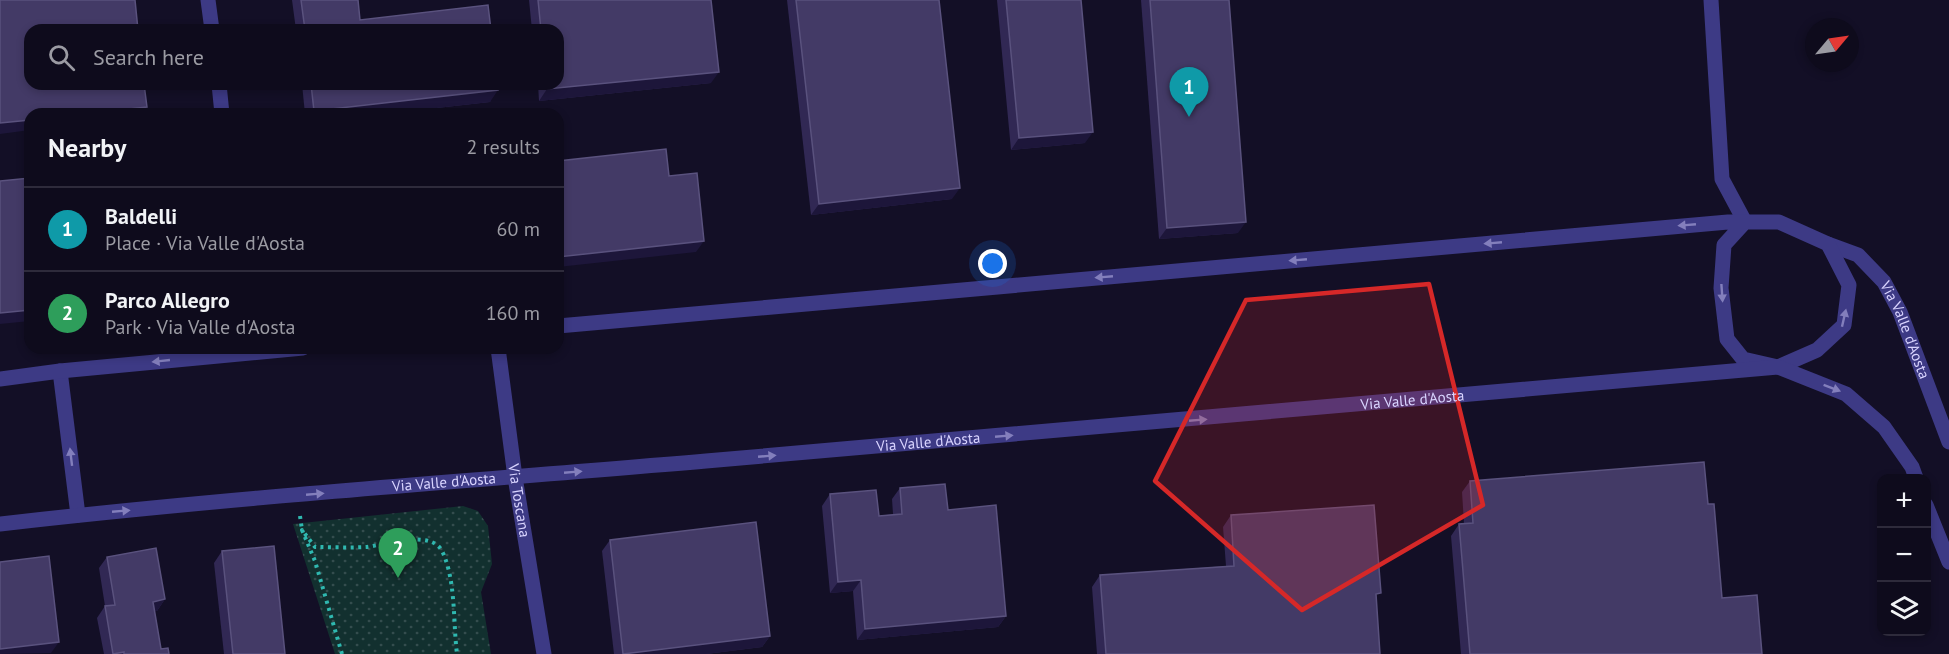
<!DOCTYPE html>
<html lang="en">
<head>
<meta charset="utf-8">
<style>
  body { margin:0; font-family:"PT Sans",sans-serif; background:#171425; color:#f1f3f6 }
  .controls { position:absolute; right:18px; bottom:18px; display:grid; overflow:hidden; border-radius:12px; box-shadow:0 3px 9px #0003 }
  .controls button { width:54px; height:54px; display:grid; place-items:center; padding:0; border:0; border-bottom:2px solid #2e2b3b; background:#0e0b1c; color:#f1f3f6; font:30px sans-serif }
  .compass { position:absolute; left:1805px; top:18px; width:54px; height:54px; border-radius:50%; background:#0e0b1c; box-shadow:0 3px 9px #0003; rotate:61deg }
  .you { position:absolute; left:993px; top:264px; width:21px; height:21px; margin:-15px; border:4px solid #fff; border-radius:50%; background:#1a73e8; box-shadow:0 0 0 9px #1a73e833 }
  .badge { display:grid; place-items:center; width:39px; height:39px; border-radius:50%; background:#00e5ff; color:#fff; font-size:20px; font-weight:700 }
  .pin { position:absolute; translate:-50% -50px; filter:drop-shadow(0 2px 3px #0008) }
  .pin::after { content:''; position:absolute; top:32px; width:21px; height:18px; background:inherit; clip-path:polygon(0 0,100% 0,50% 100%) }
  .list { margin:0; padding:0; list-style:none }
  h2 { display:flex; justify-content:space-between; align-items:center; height:78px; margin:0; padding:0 24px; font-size:26px }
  h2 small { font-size:20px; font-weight:400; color:#9b9ba3 }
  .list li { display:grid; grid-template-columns:39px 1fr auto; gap:18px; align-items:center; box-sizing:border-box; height:84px; padding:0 24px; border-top:2px solid #2e2b3b }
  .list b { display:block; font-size:22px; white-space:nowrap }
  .list p { margin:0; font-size:20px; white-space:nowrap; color:#9b9ba3 }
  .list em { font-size:20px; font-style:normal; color:#9b9ba3 }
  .icon { flex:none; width:33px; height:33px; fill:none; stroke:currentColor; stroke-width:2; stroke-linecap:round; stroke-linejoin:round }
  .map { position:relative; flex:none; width:1949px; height:654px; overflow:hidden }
  .search { position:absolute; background:#0e0b1c; box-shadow:0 3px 9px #0003; left:24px; top:24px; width:540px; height:66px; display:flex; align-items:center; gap:15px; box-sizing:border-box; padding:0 21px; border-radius:18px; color:#9b9ba3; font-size:22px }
  .panel { position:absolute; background:#0e0b1c; box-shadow:0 3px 9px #0003; left:24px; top:108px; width:540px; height:246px; border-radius:18px }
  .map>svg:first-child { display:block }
  .park { fill:url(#park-dots) }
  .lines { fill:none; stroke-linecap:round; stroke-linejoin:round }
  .path { stroke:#2fb8b0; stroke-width:4; stroke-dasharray:3 4.5; stroke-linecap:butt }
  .minor { stroke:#3d3a85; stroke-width:15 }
  .wall { fill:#312854 }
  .shaded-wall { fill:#1d163a }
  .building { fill:#433a66; stroke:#5a527e; stroke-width:1.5 }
  .oneway { fill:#837fbc }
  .marked { fill:#d62828; fill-opacity:0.2; stroke:#d62828; stroke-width:4.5; stroke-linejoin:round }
  .labels { text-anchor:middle; stroke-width:5; stroke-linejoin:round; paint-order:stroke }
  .street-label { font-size:15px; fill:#d9d4ff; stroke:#130f26 }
</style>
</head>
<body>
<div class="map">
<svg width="1949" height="654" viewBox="0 0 1949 654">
  <defs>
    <pattern id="park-dots" width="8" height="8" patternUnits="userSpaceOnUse" patternTransform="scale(1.5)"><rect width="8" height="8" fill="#12302f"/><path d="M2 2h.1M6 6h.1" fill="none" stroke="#344d4e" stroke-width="1.8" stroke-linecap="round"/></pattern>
  </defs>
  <rect width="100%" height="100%" fill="#130f26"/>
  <polygon class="park" points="463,506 478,511 488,526 492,564 481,592 491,654 335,654 293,524"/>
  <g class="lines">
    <g class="path">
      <polyline points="300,516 302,530"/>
      <path d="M342 654 315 561 302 530 315 547C331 547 349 548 366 547 385 545 433 528 443 553 456 582 453 623 457 654"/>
    </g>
    <g class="minor">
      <polyline points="208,0 212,30"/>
      <polyline points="1711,0 1722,179 1745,222"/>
      <polyline points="219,84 222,114"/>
      <path id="s1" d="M1828 244 1858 255 1884 282 1900 312 1949 442"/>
      <polyline points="558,326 1728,222 1779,222 1828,244 1849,285 1844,325 1817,350 1778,367 1743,359 1727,339 1721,288 1724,245 1745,222"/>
      <path id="s2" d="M498 348 515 477 544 654"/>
      <polyline points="60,371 78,515"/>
      <polyline points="0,379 60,371 303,348"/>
      <polyline points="1926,505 1949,562"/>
      <path id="s3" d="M0 524C235 497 470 481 706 461 1063 431 1420 400 1778 367L1846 394 1884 427 1912 467 1916 478"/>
    </g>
  </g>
  <g class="wall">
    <polygon points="292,0 358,0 360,20 491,30 296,30"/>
    <polygon points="529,0 711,0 711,83 539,101 538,84 558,84 558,30 532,30"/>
    <polygon points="787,0 939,0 952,199 811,215"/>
    <polygon points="997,0 1081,0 1085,143 1011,150"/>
    <polygon points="1141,0 1229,0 1238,233 1159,239"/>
    <polygon points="302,84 497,84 490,102 383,114 305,114"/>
    <polygon points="1470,481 1708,504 1722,598 1762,654 1461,654 1451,536 1459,524 1464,524 1462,492"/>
    <polygon points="900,488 948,510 1006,616 998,627 857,640 853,591 830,593 822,506 830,494 879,516 893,514 892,499"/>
    <polygon points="1231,515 1376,600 1380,654 1097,654 1092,587 1100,575 1226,566 1223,527"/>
    <polygon points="610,540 770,636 762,647 706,654 614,654 602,551"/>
    <polygon points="222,551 285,654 224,654 214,563"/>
    <polygon points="107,557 165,599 157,611 154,611 161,649 169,654 104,654 97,618 105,606 99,568"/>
  </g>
  <g class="shaded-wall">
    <polygon points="719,72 711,83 539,101 547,89"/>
    <polygon points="498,90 490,102 383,114 313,114 314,111"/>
    <polygon points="147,107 142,114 84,114"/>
    <polygon points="30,120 30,130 0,134 0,123"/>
    <polygon points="1093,132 1085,143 1011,150 1019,138"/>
    <polygon points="960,188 952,199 811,215 819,204"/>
    <polygon points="1246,222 1238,233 1159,239 1167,228"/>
    <polygon points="704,241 696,252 558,267 558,257"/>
    <polygon points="30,310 30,321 0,324 0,313"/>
    <polygon points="861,580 853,591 830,593 838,582"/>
    <polygon points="165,599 157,611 145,613 153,602"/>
    <polygon points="1006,616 998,627 857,640 865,629"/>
    <polygon points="770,636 762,647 706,654 623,654"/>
    <polygon points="59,642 51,653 0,654 0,649"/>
  </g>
  <g class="building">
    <polygon points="0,0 135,0 138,30 30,30 30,84 144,84 147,107 84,114 30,114 30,120 0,123"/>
    <polygon points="301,0 358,0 360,20 488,5 491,30 305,30"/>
    <polygon points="538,0 711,0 719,72 547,89 547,84 558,84 558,30 541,30"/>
    <polygon points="796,0 939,0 960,188 819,204"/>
    <polygon points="1006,0 1081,0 1093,132 1019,138"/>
    <polygon points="1150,0 1229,0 1246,222 1167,228"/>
    <polygon points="311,84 497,84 498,90 314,111"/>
    <polygon points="666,149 669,176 697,173 704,241 558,257 558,161"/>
    <polygon points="30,178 30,310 0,313 0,181"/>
    <polygon points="1704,462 1708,504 1714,504 1722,598 1757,595 1762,654 1470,654 1459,524 1473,523 1470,481"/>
    <polygon points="945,484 948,510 996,505 1006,616 865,629 861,580 838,582 830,494 876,490 879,516 902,514 900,488"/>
    <polygon points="1374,505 1381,593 1376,594 1380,654 1106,654 1100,575 1234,566 1231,515"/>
    <polygon points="756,522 770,636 623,654 610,540"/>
    <polygon points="274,546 285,654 233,654 222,551"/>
    <polygon points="156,548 165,599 153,602 161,649 168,648 169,654 124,654 124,652 113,654 105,606 115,605 107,557"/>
    <polygon points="49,556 59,642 0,649 0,562"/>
  </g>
  <defs><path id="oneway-solid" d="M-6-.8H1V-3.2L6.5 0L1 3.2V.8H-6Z" transform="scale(1.5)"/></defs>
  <g class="oneway">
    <use href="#oneway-solid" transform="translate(1687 225) rotate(175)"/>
    <use href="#oneway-solid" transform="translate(1493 243) rotate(175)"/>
    <use href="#oneway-solid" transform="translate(1298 260) rotate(175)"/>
    <use href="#oneway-solid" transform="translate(1104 277) rotate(175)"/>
    <use href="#oneway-solid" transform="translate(1722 293) rotate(86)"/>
    <use href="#oneway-solid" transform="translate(1844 318) rotate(-77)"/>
    <use href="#oneway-solid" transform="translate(161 361) rotate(174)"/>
    <use href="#oneway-solid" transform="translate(1832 388) rotate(21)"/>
    <use href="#oneway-solid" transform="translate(1198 420) rotate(-5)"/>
    <use href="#oneway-solid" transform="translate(1004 436) rotate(-5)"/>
    <use href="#oneway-solid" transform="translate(767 456) rotate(-5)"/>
    <use href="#oneway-solid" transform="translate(71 457) rotate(-97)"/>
    <use href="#oneway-solid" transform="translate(573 472) rotate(-5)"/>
    <use href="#oneway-solid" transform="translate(315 494) rotate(-5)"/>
    <use href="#oneway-solid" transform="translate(121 511) rotate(-5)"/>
  </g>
  <path class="marked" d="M1429 284 1483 505 1302 610 1155 481 1246 300Z"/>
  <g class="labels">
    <g class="street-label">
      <text dy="5" stroke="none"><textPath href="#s1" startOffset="122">Via Valle d'Aosta</textPath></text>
      <text dy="5" stroke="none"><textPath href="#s3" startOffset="1418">Via Valle d'Aosta</textPath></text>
      <text dy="5" stroke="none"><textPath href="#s3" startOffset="932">Via Valle d'Aosta</textPath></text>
      <text dy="5" stroke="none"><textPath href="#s3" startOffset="446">Via Valle d'Aosta</textPath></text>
      <text dy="5" stroke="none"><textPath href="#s2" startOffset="154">Via Toscana</textPath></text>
    </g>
  </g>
</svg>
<div class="controls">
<button>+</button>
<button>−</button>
<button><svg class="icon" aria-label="layers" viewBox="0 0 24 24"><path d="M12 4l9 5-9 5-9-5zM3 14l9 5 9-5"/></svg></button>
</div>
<svg class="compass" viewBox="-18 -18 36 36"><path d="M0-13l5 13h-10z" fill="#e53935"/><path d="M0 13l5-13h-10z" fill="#9b9ba3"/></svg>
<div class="you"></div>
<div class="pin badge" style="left:1189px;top:117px;background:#0f9aa8">1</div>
<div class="pin badge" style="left:398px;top:578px;background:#2e9e5b">2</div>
<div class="search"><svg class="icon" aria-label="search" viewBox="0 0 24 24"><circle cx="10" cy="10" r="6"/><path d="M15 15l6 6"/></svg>Search here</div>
<section class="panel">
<h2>Nearby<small>2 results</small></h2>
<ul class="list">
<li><span class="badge" style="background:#0f9aa8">1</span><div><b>Baldelli</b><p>Place · Via Valle d'Aosta</p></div><em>60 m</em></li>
<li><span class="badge" style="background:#2e9e5b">2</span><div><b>Parco Allegro</b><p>Park · Via Valle d'Aosta</p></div><em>160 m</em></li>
</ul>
</section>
</div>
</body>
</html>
